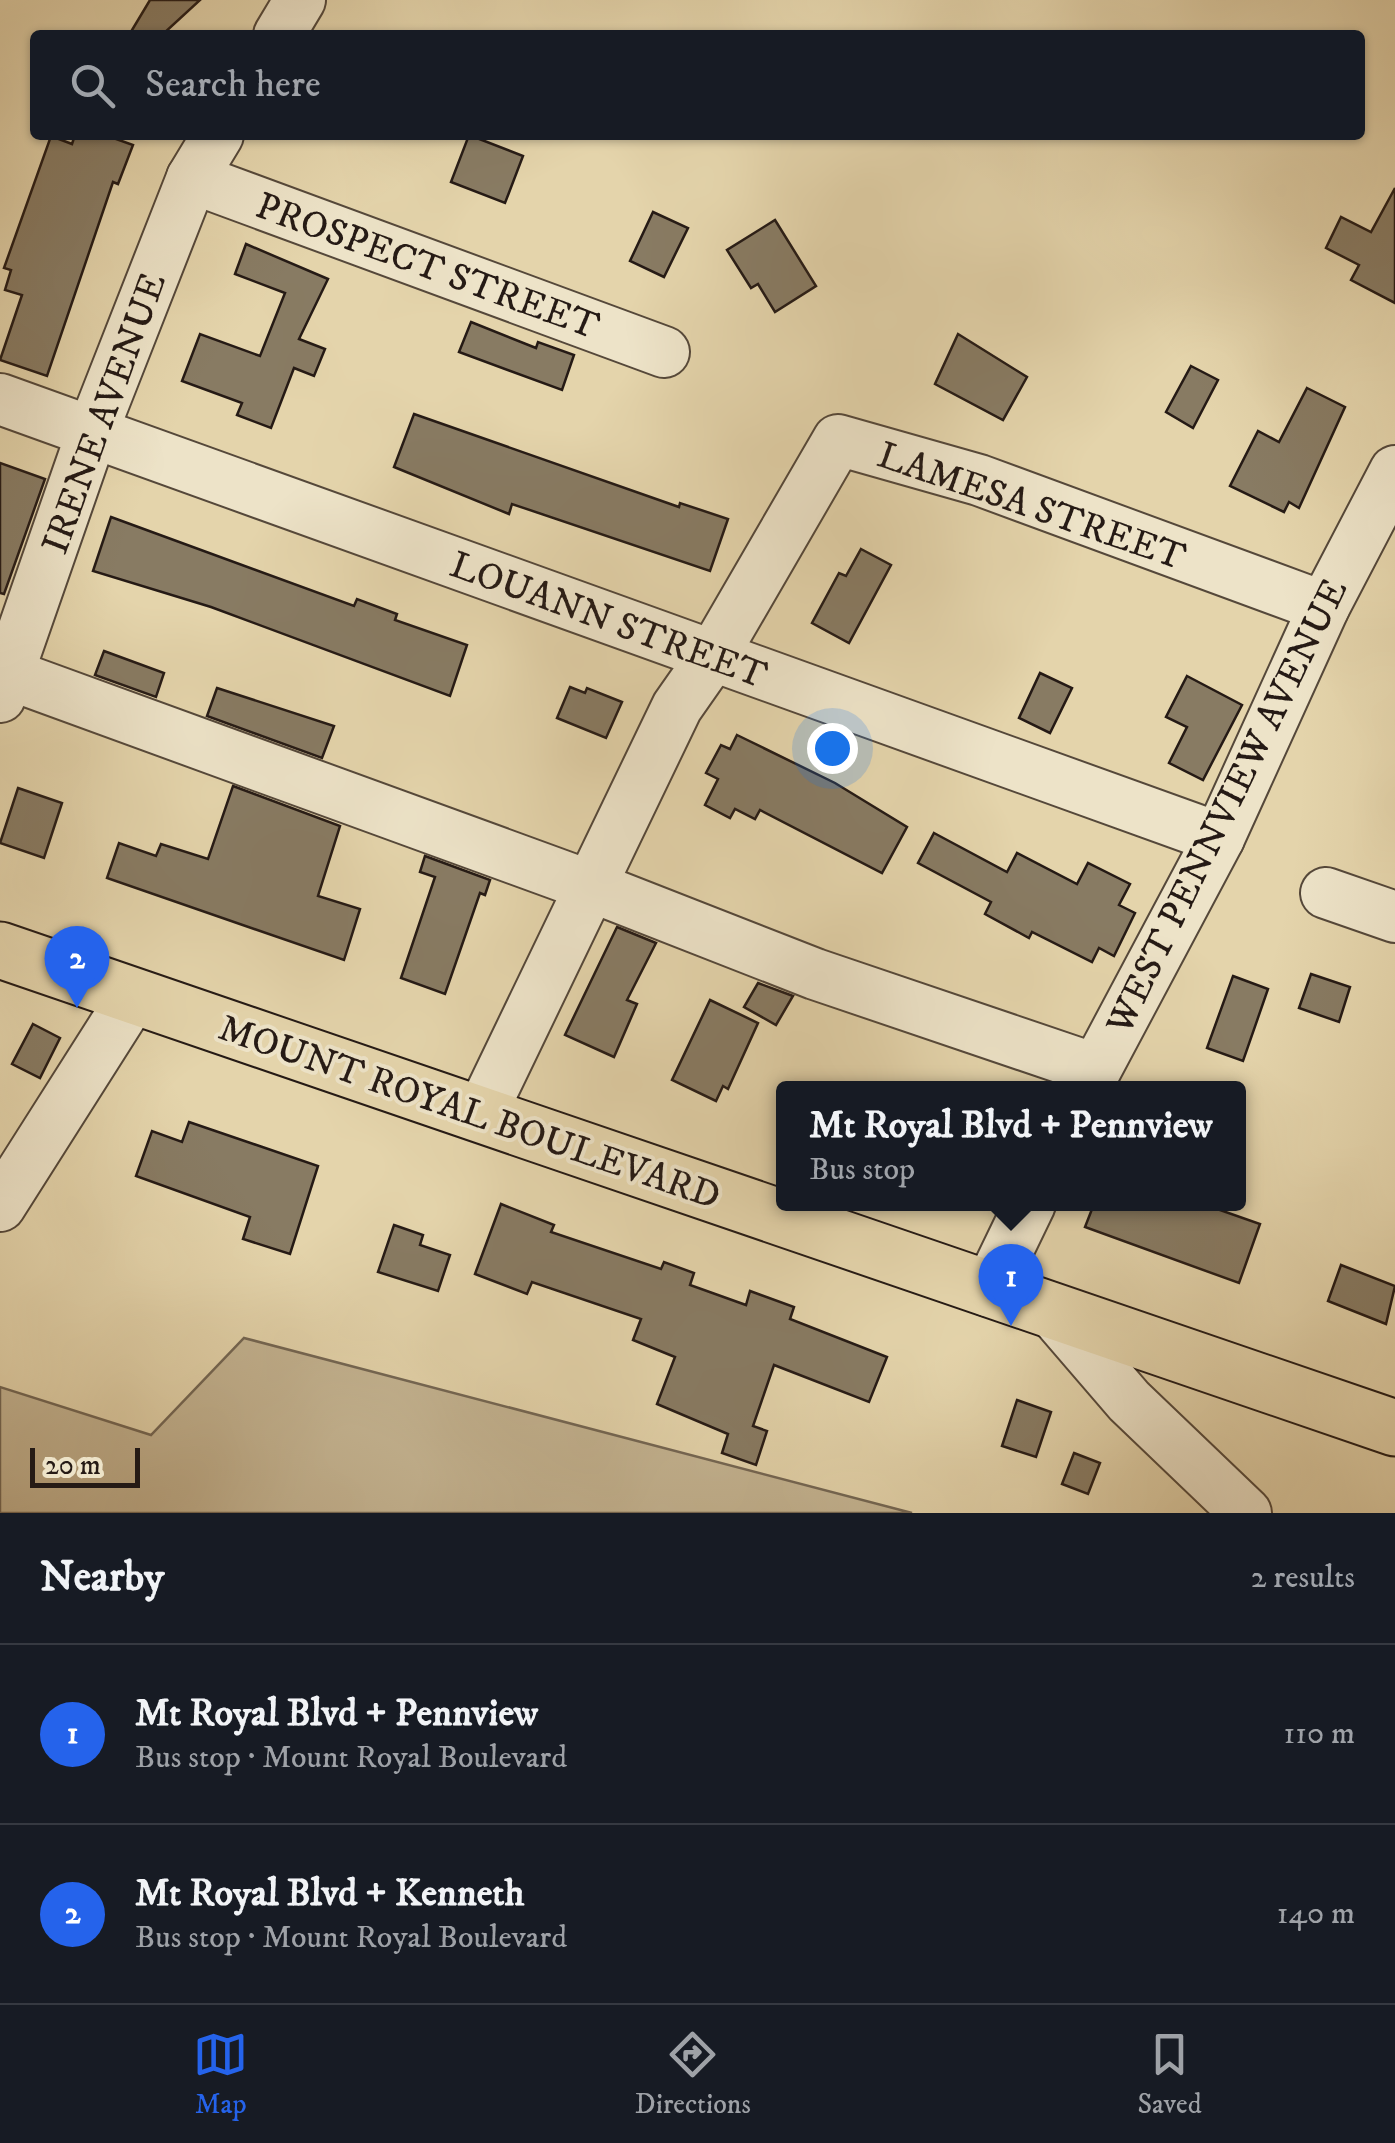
<!DOCTYPE html>
<html lang="en">
<head>
<meta charset="utf-8">
<style>
  body { margin:0; font-family:"IM FELL DW Pica",serif; background:#20242c; color:#f1f3f6 }
  .scale { position:absolute; left:30px; bottom:25px; width:110px; box-sizing:border-box; padding-left:10px; border:5px solid #251a15; border-top:0; font-size:28px; line-height:35px; white-space:nowrap; color:#251a15; -webkit-text-stroke:8px #ede3c8; paint-order:stroke }
  .you { position:absolute; left:832px; top:748px; width:35px; height:35px; margin:-25px; border:8px solid #fff; border-radius:50%; background:#1a73e8; box-shadow:0 0 0 15px #1a73e833 }
  .badge { display:grid; place-items:center; width:65px; height:65px; border-radius:50%; background:#2563eb; color:#fff; font-size:32px; font-weight:700 }
  .pin { position:absolute; translate:-50% -82px; filter:drop-shadow(0 2px 5px #0008) }
  .pin::after { content:''; position:absolute; top:52px; width:35px; height:30px; background:inherit; clip-path:polygon(0 0,100% 0,50% 100%) }
  .popup { position:absolute; left:776px; top:1081px; width:470px; height:130px; box-sizing:border-box; display:grid; place-content:center; border-radius:10px; background:#171b24; filter:drop-shadow(0 2px 8px #0005); font-size:32px; white-space:nowrap; color:#9ea1a6 }
  .popup b { font-size:38px; color:#f1f3f6 }
  .popup::after { content:''; position:absolute; left:50%; top:100%; margin-left:-20px; border:20px solid transparent; border-top-color:#171b24 }
  .list { margin:0; padding:0; list-style:none }
  h2 { display:flex; justify-content:space-between; align-items:center; height:130px; margin:0; padding:0 40px; font-size:42px }
  h2 small { font-size:32px; font-weight:400; color:#9ea1a6 }
  .list li { display:grid; grid-template-columns:65px 1fr auto; gap:30px; align-items:center; box-sizing:border-box; height:180px; padding:0 40px; border-top:2px solid #363941 }
  .list b { display:block; font-size:38px; white-space:nowrap }
  .list p { margin:0; font-size:32px; white-space:nowrap; color:#9ea1a6 }
  .list em { font-size:32px; font-style:normal; color:#9ea1a6 }
  .icon { flex:none; width:55px; height:55px; fill:none; stroke:currentColor; stroke-width:2; stroke-linecap:round; stroke-linejoin:round }
  .map { position:relative; flex:none; width:1395px; height:1513px; overflow:hidden }
  .search { position:absolute; background:#171b24; box-shadow:0 2px 8px #0004; left:30px; right:30px; top:30px; height:110px; display:flex; align-items:center; gap:25px; box-sizing:border-box; padding:0 35px; border-radius:10px; color:#9ea1a6; font-size:38px }
  .sheet { height:490px; background:#171b24 }
  nav { display:flex; justify-content:space-around; align-items:center; box-sizing:border-box; height:140px; border-top:2px solid #363941; background:#171b24; font-size:28px; color:#9ea1a6 }
  nav a { display:grid; justify-items:center; gap:5px }
  nav .on { color:#2563eb }
  .map>svg:first-child { display:block }
  .green { fill:#c4b492; stroke:#746754; stroke-width:2.5 }
  .building { fill:#887b63; stroke:#251a15; stroke-width:2.5 }
  .lines { fill:none; stroke-linecap:round; stroke-linejoin:round }
  .minor-casing { stroke:#55483a; stroke-width:54 }
  .major-casing { stroke:#251a15; stroke-width:59 }
  .minor { stroke:#ede3c8; stroke-width:50 }
  .major { stroke:#e4d4ab; stroke-width:55 }
  .labels { text-anchor:middle; stroke-width:8; stroke-linejoin:round; paint-order:stroke }
  .street-label { font-size:38px; fill:#251a15; stroke:#ede3c8 }
</style>
</head>
<body>
<div class="map">
<svg width="1395" height="1513" viewBox="0 0 1395 1513">
  <rect width="100%" height="100%" fill="#e4d4ab"/>
  <filter id="stains"><feTurbulence type="fractalNoise" baseFrequency=".002" numOctaves="4"/><feColorMatrix values="0 0 0 0 .2 0 0 0 0 .09 0 0 0 0 .02 0 0 0 .5 -.17"/></filter>
  <radialGradient id="worn" r=".72"><stop offset=".6" stop-color="#630" stop-opacity="0"/><stop offset="1" stop-color="#630" stop-opacity=".3"/></radialGradient>
  <polygon class="green" points="244,1338 912,1513 0,1513 0,1387 151,1435"/>
  <g class="building">
    <polygon points="150,0 200,0 162,35 129,35"/>
    <polygon points="75,135 105,135 133,145 118,184 113,182 47,376 0,360 22,295 5,290 11,270 4,268 51,136 72,144"/>
    <polygon points="469,135 523,156 505,203 451,182"/>
    <polygon points="1395,188 1395,303 1351,280 1359,265 1326,248 1341,217 1371,232"/>
    <polygon points="653,212 688,228 664,277 630,261"/>
    <polygon points="775,220 816,286 775,312 758,284 751,288 727,250"/>
    <polygon points="246,244 328,279 299,339 325,349 314,376 294,368 271,428 237,415 242,403 182,381 200,334 260,356 285,293 235,274"/>
    <polygon points="471,322 536,348 538,342 574,355 562,390 459,352"/>
    <polygon points="958,334 1027,377 1003,420 935,384"/>
    <polygon points="1191,366 1218,380 1193,428 1166,412"/>
    <polygon points="1307,388 1345,407 1299,508 1289,502 1284,512 1230,486 1258,431 1279,442"/>
    <polygon points="414,414 679,507 680,503 728,519 710,571 512,504 509,514 394,467"/>
    <polygon points="0,463 45,479 4,594 0,593"/>
    <polygon points="111,517 354,606 357,599 397,614 395,620 467,645 450,696 211,607 93,571"/>
    <polygon points="861,549 891,565 849,643 812,623 839,573 846,576"/>
    <polygon points="104,651 164,673 156,697 95,675"/>
    <polygon points="1040,673 1072,688 1050,733 1019,718"/>
    <polygon points="1187,676 1242,705 1203,780 1169,763 1187,727 1166,717"/>
    <polygon points="570,687 585,693 587,688 622,702 606,738 557,718"/>
    <polygon points="217,688 334,726 322,758 207,716"/>
    <polygon points="737,735 835,783 907,827 882,873 760,810 755,819 735,809 730,818 705,805 718,779 706,773 721,745 730,749"/>
    <polygon points="233,786 340,826 318,896 360,909 344,960 107,878 119,843 156,856 161,844 208,859"/>
    <polygon points="18,788 62,803 44,858 0,843"/>
    <polygon points="934,833 1007,872 1017,853 1077,884 1088,863 1130,884 1119,905 1135,913 1114,956 1099,948 1092,962 1032,932 1029,938 985,914 991,902 918,863"/>
    <polygon points="425,856 490,880 485,895 480,893 445,994 401,978 435,877 420,872"/>
    <polygon points="617,927 656,943 627,1000 637,1004 614,1057 565,1035"/>
    <polygon points="1311,974 1350,987 1339,1022 1299,1008"/>
    <polygon points="1233,976 1268,989 1243,1061 1207,1048"/>
    <polygon points="758,983 793,996 776,1025 744,1007"/>
    <polygon points="710,1000 758,1023 728,1089 723,1086 716,1101 672,1080"/>
    <polygon points="33,1024 60,1038 40,1078 12,1064"/>
    <polygon points="189,1122 318,1166 290,1254 243,1239 250,1217 136,1176 152,1131 182,1142"/>
    <polygon points="501,1204 554,1225 551,1232 661,1269 664,1262 694,1273 690,1285 746,1305 750,1291 794,1307 790,1319 887,1357 869,1402 774,1365 753,1426 767,1431 756,1465 722,1453 728,1434 657,1404 675,1357 633,1340 641,1319 532,1282 527,1294 475,1274"/>
    <polygon points="1094,1204 1203,1204 1260,1224 1239,1283 1085,1227"/>
    <polygon points="394,1225 423,1235 420,1245 450,1255 438,1291 378,1272"/>
    <polygon points="1341,1265 1395,1286 1386,1324 1328,1301"/>
    <polygon points="1017,1400 1051,1412 1036,1457 1002,1446"/>
    <polygon points="1074,1453 1100,1463 1088,1494 1062,1484"/>
  </g>
  <g class="lines">
    <defs>
      <g id="minor">
        <polyline points="279,35 300,0"/>
        <polyline points="192,178 664,352"/>
        <polyline points="0,399 1219,838"/>
        <polyline points="0,671 590,886 815,974 1095,1069"/>
        <polyline points="0,697 93,430 192,178 218,135"/>
        <polyline points="1326,893 1395,917"/>
        <polyline points="1086,1088 1219,838 1324,607 1395,471"/>
        <polyline points="481,1114 677,707 712,657 838,440 979,480 1324,607"/>
        <polyline points="0,1206 134,995"/>
        <polyline points="988,1291 1030,1204"/>
        <polyline points="1055,1315 1129,1401 1246,1513"/>
      </g>
      <polyline id="major" points="0,950 1395,1428"/>
    </defs>
    <use href="#minor" class="minor-casing"/>
    <use href="#major" class="major-casing"/>
    <use href="#minor" class="minor"/>
    <use href="#major" class="major"/>
  </g>
  <g class="labels">
    <g class="street-label">
      <text transform="translate(428 265) rotate(20)" y="13">PROSPECT STREET</text>
      <text transform="translate(103 413) rotate(-70)" y="13">IRENE AVENUE</text>
      <text transform="translate(1032 505) rotate(19)" y="13">LAMESA STREET</text>
      <text transform="translate(609 619) rotate(20)" y="13">LOUANN STREET</text>
      <text transform="translate(1226 806) rotate(-64)" y="13">WEST PENNVIEW AVENUE</text>
      <text transform="translate(470 1111) rotate(19)" y="13">MOUNT ROYAL BOULEVARD</text>
    </g>
  </g>
  <rect width="100%" height="100%" filter="url(#stains)"/>
  <rect width="100%" height="100%" fill="url(#worn)"/>
</svg>
<div class="scale">20 m</div>
<div class="you"></div>
<div class="pin badge" style="left:1011px;top:1326px">1</div>
<div class="popup"><b>Mt Royal Blvd + Pennview</b>Bus stop</div>
<div class="pin badge" style="left:77px;top:1008px">2</div>
<div class="search"><svg class="icon" aria-label="search" viewBox="0 0 24 24"><circle cx="10" cy="10" r="6"/><path d="M15 15l6 6"/></svg>Search here</div>
</div>
<section class="sheet">
<h2>Nearby<small>2 results</small></h2>
<ul class="list">
<li><span class="badge">1</span><div><b>Mt Royal Blvd + Pennview</b><p>Bus stop · Mount Royal Boulevard</p></div><em>110 m</em></li>
<li><span class="badge">2</span><div><b>Mt Royal Blvd + Kenneth</b><p>Bus stop · Mount Royal Boulevard</p></div><em>140 m</em></li>
</ul>
</section>
<nav>
<a class="on"><svg class="icon" aria-label="map" viewBox="0 0 24 24"><path d="M3 6l6-2 6 2 6-2v14l-6 2-6-2-6 2zM9 4v14M15 6v14"/></svg>Map</a>
<a><svg class="icon" aria-label="directions" viewBox="0 0 24 24"><path d="M12 3l9 9-9 9-9-9zM9 14v-3h6M13 9l2 2-2 2"/></svg>Directions</a>
<a><svg class="icon" aria-label="saved" viewBox="0 0 24 24"><path d="M7 4h10v16l-5-4-5 4z"/></svg>Saved</a>
</nav>
</body>
</html>
